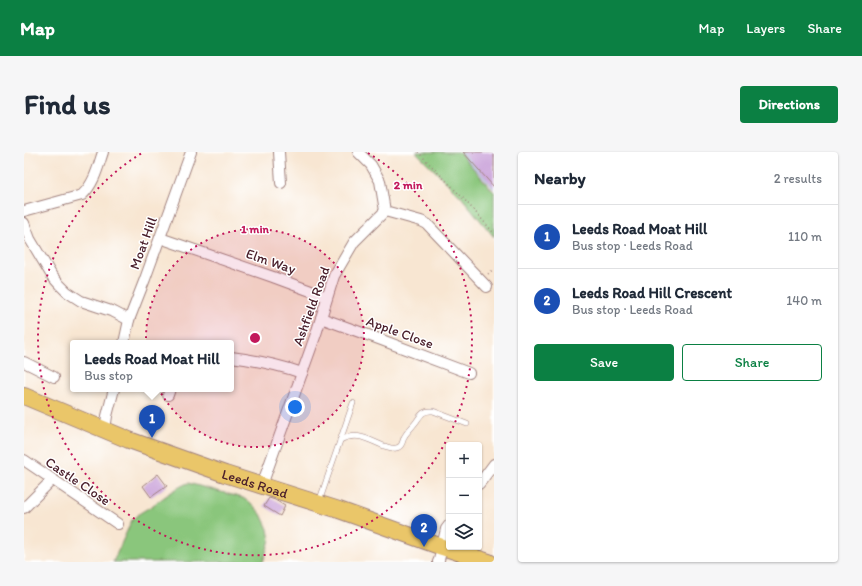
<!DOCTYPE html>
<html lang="en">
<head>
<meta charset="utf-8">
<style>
  body { margin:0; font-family:Itim,sans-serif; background:#f6f6f7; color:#1f2937 }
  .controls { position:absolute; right:12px; bottom:12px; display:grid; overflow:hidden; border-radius:4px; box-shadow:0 1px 3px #0004 }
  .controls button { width:36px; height:36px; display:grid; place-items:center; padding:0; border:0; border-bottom:1px solid #e0e1e3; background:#fff; color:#1f2937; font:20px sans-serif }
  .you { position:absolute; left:271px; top:255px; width:14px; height:14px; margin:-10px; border:3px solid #fff; border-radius:50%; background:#1a73e8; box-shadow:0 0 0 6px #1a73e833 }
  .badge { display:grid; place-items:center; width:26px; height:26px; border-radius:50%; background:#0b8043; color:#fff; font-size:13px; font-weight:700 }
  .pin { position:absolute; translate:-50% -33px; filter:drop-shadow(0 1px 2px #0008) }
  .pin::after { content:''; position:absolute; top:21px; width:14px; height:12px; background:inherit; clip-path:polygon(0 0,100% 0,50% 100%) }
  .popup { position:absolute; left:46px; top:188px; width:164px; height:52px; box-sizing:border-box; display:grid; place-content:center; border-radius:4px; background:#fff; filter:drop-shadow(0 1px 3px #0005); font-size:13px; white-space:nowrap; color:#747a83 }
  .popup b { font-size:15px; color:#1f2937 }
  .popup::after { content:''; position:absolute; left:50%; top:100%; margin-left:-8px; border:8px solid transparent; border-top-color:#fff }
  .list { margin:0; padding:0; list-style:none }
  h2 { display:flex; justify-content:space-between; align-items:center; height:52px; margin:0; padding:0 16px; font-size:17px }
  h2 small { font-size:13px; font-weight:400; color:#747a83 }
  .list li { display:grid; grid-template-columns:26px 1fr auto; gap:12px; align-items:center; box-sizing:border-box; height:64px; padding:0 16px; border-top:1px solid #e0e1e3 }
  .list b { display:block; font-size:15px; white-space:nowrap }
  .list p { margin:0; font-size:13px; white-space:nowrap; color:#747a83 }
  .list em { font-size:13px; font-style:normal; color:#747a83 }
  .actions { display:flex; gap:8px; padding:12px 16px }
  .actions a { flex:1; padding:9px 0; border:1px solid #0b8043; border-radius:4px; text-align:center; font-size:14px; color:#0b8043 }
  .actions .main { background:#0b8043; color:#fff }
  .icon { flex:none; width:22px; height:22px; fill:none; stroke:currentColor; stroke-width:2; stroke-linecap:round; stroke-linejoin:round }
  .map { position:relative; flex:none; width:470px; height:410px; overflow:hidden; border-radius:4px }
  header { display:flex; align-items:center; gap:24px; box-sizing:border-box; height:56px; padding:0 20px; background:#0b8043; color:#fff }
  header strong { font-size:19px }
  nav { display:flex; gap:22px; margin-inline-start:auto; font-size:14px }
  .intro { display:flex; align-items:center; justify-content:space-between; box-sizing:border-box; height:96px; padding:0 24px }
  h1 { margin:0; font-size:28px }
  .button { padding:10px 18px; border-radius:4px; background:#0b8043; color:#fff; font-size:14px; font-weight:700 }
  main { display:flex; gap:24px; padding:0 24px }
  aside { flex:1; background:#fff; border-radius:4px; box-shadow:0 1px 3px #0004 }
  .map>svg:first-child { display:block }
  .industrial { fill:#bec3de }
  .green { fill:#8ac67c; stroke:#6a7254 }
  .building { fill:#cfabdd }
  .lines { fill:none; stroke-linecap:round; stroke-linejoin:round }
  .service-casing { stroke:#a1827e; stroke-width:6 }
  .minor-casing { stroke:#a1827e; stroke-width:12 }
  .primary-casing { stroke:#a1827e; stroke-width:18 }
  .path { stroke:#a1827e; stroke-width:1.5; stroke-dasharray:1 3; stroke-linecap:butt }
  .service { stroke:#fff; stroke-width:5 }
  .minor { stroke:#fff; stroke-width:10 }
  .primary { stroke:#eac669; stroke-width:16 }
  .ring { fill:none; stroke:#c2185b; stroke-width:2; stroke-dasharray:2 4 }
  .labels { text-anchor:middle; stroke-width:3; stroke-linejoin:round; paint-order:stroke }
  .street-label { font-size:14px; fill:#4a1f2b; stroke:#fff }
  .centre { fill:#c2185b; stroke:#fff; stroke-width:2 }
  .ring-label { font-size:12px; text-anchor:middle; font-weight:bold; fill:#c2185b; stroke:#fff; stroke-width:3; stroke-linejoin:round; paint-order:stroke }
</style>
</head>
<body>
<header>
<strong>Map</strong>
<nav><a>Map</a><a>Layers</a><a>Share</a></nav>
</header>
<div class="intro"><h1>Find us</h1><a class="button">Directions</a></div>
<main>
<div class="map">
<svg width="470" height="410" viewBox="0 0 470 410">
  <rect width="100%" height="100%" fill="#fff"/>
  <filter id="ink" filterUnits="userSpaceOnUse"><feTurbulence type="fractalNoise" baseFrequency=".025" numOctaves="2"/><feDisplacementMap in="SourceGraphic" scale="8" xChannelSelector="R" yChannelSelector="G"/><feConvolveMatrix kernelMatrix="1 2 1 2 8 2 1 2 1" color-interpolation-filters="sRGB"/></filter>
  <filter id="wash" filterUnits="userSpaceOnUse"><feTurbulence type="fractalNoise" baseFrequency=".012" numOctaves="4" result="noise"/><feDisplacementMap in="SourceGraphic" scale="16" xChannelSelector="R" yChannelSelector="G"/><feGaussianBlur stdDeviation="0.9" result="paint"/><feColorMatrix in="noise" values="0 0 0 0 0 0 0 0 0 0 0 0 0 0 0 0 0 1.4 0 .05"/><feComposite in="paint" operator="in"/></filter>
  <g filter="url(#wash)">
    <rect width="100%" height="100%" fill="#f8e6d2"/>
    <polygon class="industrial" points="435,0 470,0 470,38"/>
    <g class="green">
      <polygon points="392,0 435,0 470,40 470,85 438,46"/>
      <path d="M164 331 219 346 229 353 237 362 244 377 246 388 239 410H89L108 368C114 361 122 358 129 353 141 345 151 336 164 331Z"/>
    </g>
    <g id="blocks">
      <g class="building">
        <polygon points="439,0 470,0 470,35"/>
        <polygon points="134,322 143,334 127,345 119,334"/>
        <polygon points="245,346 251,348 261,354 256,364 240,354"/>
      </g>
    </g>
  </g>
  <g filter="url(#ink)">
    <use href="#blocks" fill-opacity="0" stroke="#a1827e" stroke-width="1"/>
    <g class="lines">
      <defs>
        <g id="service">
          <path d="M316 288C334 279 344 288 360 294 364 295 368 297 372 296 380 295 378 286 382 282 385 278 389 274 392 270 397 263 399 258 409 259L443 272"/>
          <polyline points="295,350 329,251"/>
        </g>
        <g id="minor">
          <polyline points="255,0 257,31"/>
          <path d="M0 59 58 43C70 32 74 15 79 0"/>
          <polyline points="361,59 397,69 403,72 463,135"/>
          <polyline points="0,71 6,87 28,124 35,132 43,140 57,149 90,160 105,168"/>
          <polyline points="136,86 249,125 303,145"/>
          <polyline points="297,166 355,187 445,221"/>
          <polyline points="100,191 105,168 121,127 167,0"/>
          <path d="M207 205C231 208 255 213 278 221"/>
          <polyline points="0,210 30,225"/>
          <polyline points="144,243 146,237"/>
          <polyline points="81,278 83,264 90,237"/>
          <polyline points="0,308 94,372"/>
          <polyline points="455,332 470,312"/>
          <polyline points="238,333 292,182 310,124 330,90 361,59 356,29 347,13 334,0"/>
          <polyline points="0,356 28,328"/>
          <polyline points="414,410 415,408 422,377 425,373"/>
        </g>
        <g id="primary">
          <path id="s1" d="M0 244 105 288 201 322 315 358 418 395 465 410"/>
        </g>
      </defs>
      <use href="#service" class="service-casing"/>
      <use href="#minor" class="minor-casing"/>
      <use href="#primary" class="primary-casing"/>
      <g class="path">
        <polyline points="394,0 438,45 470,81"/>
        <polyline points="464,122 470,117"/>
      </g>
      <use href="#service" class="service"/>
      <use href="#minor" class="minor"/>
      <use href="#primary" class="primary"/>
    </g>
  </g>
  <circle cx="231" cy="186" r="109" fill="#c2185b" fill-opacity=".12"/>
  <g class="ring">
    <circle cx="231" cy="186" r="109"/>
    <path d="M344 1A217 217 0 1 1 118 1"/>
  </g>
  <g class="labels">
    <g class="street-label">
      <text transform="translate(119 91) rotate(-70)" y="5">Moat Hill</text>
      <text transform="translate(247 109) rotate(19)" y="5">Elm Way</text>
      <text transform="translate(287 154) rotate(-70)" y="5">Ashfield Road</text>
      <text transform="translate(376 180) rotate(20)" y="5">Apple Close</text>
      <text transform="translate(54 329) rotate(34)" y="5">Castle Close</text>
      <text dy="5" stroke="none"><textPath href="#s1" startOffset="247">Leeds Road</textPath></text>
    </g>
  </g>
  <circle cx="231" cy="186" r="6" class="centre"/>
  <g class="ring-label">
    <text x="384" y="37">2 min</text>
    <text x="231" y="81">1 min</text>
  </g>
</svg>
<div class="controls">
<button>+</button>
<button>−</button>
<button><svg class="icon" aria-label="layers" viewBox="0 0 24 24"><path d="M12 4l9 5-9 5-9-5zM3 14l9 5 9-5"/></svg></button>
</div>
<div class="you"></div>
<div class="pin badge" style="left:128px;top:286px;background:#1a4fb4">1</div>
<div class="popup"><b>Leeds Road Moat Hill</b>Bus stop</div>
<div class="pin badge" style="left:400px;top:395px;background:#1a4fb4">2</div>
</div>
<aside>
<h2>Nearby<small>2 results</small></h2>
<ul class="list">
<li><span class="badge" style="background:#1a4fb4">1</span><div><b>Leeds Road Moat Hill</b><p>Bus stop · Leeds Road</p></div><em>110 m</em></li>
<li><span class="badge" style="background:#1a4fb4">2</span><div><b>Leeds Road Hill Crescent</b><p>Bus stop · Leeds Road</p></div><em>140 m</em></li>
</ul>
<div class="actions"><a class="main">Save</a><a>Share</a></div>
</aside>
</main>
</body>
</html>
